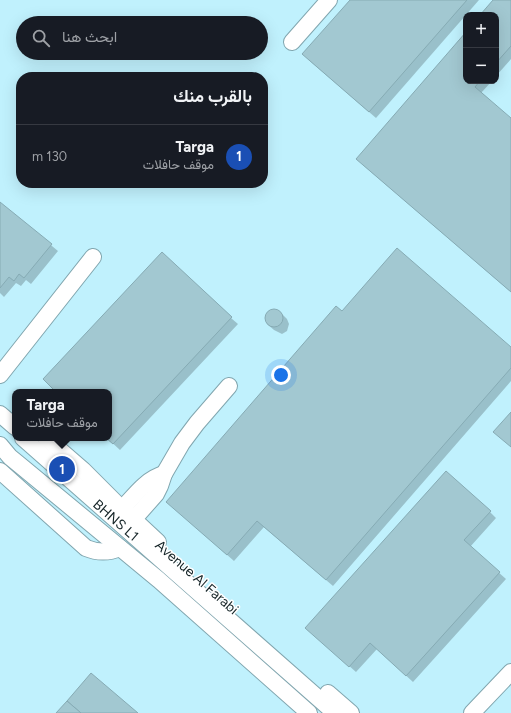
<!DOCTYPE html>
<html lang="ar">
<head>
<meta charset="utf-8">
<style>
  body { margin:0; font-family:Figtree,Vazirmatn,sans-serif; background:#242831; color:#f1f3f6; direction:rtl }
  .controls { position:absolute; right:12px; top:12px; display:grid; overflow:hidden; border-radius:8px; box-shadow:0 4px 16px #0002 }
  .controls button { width:36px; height:36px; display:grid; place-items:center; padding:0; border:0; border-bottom:1px solid #363941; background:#171b24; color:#f1f3f6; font:20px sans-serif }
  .you { position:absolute; left:281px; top:375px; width:14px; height:14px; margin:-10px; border:3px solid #fff; border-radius:50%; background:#1a73e8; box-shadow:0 0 0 6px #1a73e833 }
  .badge { display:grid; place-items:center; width:26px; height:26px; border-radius:50%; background:#0f766e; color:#fff; font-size:13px; font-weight:700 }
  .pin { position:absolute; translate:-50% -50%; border:2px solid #fff; box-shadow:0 1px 4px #0006 }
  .popup { position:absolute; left:12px; top:389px; width:100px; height:52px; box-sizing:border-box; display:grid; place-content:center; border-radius:8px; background:#171b24; filter:drop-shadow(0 1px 3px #0005); font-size:13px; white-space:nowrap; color:#9ea1a6 }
  .popup b { font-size:15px; color:#f1f3f6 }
  .popup::after { content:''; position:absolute; left:50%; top:100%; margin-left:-8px; border:8px solid transparent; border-top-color:#171b24 }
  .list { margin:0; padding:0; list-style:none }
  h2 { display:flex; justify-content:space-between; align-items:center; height:52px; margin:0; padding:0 16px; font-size:17px }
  h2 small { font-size:13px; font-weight:400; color:#9ea1a6 }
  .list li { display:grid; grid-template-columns:26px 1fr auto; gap:12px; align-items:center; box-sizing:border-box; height:64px; padding:0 16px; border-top:1px solid #363941 }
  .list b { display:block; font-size:15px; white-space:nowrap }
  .list p { margin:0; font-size:13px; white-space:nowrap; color:#9ea1a6 }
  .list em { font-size:13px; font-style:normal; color:#9ea1a6 }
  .icon { flex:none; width:22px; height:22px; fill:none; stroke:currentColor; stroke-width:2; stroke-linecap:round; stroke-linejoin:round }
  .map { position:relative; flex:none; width:511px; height:713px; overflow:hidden; direction:ltr }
  .search { position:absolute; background:#171b24; box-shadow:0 4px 16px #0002; left:16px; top:16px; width:252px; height:44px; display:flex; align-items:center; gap:10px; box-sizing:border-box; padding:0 14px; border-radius:22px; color:#9ea1a6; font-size:15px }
  .panel { position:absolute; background:#171b24; box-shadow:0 4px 16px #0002; left:16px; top:72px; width:252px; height:116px; border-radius:16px; direction:rtl }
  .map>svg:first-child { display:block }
  .built { fill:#c0f1fd; fill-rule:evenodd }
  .shadow { fill:#0003 }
  .building { fill:#a2c8d1; stroke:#86abb4 }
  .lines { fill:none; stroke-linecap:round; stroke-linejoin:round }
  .minor-casing { stroke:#81a6af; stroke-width:18 }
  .minor { stroke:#fff; stroke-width:16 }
  .labels { text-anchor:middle; stroke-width:3; stroke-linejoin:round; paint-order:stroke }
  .street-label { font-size:14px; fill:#142326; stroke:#fff }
</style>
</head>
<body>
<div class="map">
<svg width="511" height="713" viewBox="0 0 511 713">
  <rect width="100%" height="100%" fill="#e0f7fd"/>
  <path class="built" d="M0 0H511V713H0ZM466 15H496V81H466ZM23 23H261V53H23ZM21 77H263V183H21ZM15 392H109V438H15Z"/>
  <g class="shadow">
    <polygon points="351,0 479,0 376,118 310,61"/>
    <polygon points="495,0 511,0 511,59 496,76 496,15 482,15"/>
    <polygon points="466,33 466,81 492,81 481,93 511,119 511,292 363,165"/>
    <polygon points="0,203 58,251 31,284 26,280 21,286 16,283 4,297 0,293"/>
    <polygon points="275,310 280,312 287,319 289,324 287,331 282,334 274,330 267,324 266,318 267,313"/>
    <polygon points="342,313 511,348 511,381 333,586 264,527 234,561 167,502"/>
    <polygon points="231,318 238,324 120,450 107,438 109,438 109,392 57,392"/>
    <polygon points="490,512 496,518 470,547 506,579 413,682 377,649 356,672 313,634"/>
  </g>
  <g class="building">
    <polygon points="350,0 467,0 369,112 302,54"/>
    <polygon points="493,0 511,0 511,46 496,63 496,15 480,15"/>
    <polygon points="466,32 466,81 480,81 475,87 511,118 511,292 356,159"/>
    <polygon points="0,202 52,244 24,278 19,274 14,281 9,277 0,288"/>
    <polygon points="397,248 511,347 511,368 326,580 257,521 227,555 166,502 336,306 342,311"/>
    <polygon points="162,252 232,317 113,444 106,438 109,438 109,392 56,392 43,379"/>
    <circle cx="274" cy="318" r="9"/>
    <polygon points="511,412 511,447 493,432"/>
    <polygon points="446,471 491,511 464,540 500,572 406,676 370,643 349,667 305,628"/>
    <polygon points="91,673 138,713 81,713 67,701"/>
    <polygon points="67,701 81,713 56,713"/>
  </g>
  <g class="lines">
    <defs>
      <g id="minor">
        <polyline points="292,42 329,0"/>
        <polyline points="0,375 93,257"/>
        <polyline points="0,414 15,427"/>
        <polyline points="23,438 335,713"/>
        <polyline points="46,438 83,470 116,503 158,542"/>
        <polyline points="0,445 10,457 21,466 159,580 309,713"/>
        <path d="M0 471 86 548C98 553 108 553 120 548"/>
        <path d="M122 509C134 496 146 479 164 474"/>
        <polyline points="133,520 156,494 160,486 164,474 182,443 197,423 229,386"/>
        <polyline points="328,693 351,713"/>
        <polyline points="472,713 511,672"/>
      </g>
    </defs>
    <use href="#minor" class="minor-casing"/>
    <use href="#minor" class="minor"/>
  </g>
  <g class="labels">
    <g class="street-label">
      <text transform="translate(116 520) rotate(41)" y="5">BHNS L1</text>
      <text transform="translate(197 577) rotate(41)" y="5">Avenue Al Farabi</text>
    </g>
  </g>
</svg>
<div class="controls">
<button>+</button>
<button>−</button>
</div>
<div class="you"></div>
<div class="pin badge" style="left:62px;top:469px;background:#1a4fb4">1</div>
<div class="popup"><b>Targa</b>موقف حافلات</div>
<div class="search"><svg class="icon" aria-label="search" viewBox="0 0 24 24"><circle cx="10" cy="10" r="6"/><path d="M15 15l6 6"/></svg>ابحث هنا</div>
<section class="panel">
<h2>بالقرب منك<small></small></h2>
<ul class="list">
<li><span class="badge" style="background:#1a4fb4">1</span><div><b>Targa</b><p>موقف حافلات</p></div><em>130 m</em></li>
</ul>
</section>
</div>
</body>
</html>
